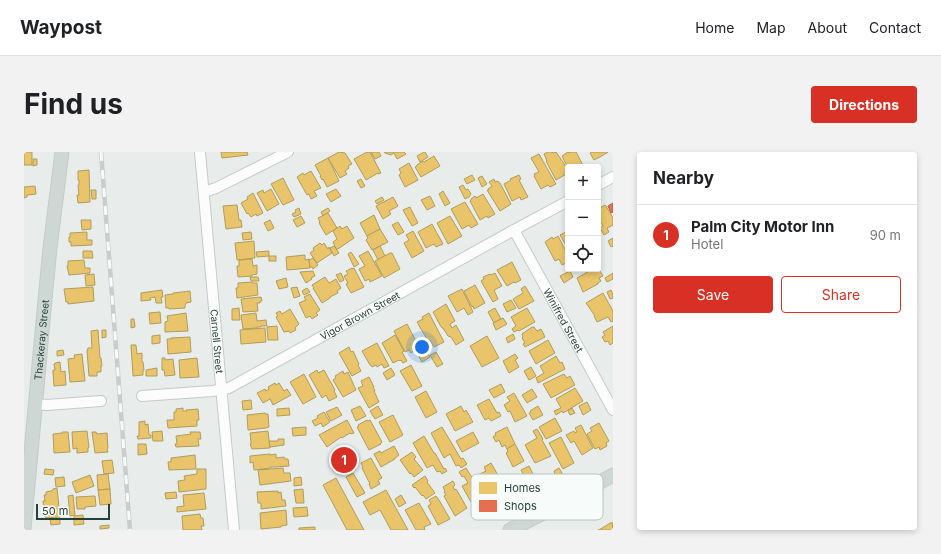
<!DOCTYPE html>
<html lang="en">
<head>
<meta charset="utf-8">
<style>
  body { margin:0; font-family:Inter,sans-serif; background:#f2f2f2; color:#202124 }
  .controls { position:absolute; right:12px; top:12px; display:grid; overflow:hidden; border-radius:4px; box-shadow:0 2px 6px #0003 }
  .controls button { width:36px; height:36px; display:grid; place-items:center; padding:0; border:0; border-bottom:1px solid #e0e0e0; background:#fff; color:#202124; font:20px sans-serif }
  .scale { position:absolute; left:12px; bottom:10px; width:74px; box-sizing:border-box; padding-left:4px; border:2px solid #24423a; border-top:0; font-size:11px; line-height:14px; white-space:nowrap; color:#24423a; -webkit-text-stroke:3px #f7fbf9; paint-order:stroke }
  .you { position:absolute; left:398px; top:195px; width:14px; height:14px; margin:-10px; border:3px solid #fff; border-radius:50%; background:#1a73e8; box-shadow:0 0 0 6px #1a73e833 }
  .badge { display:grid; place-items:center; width:26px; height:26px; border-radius:50%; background:#d93025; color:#fff; font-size:13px; font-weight:700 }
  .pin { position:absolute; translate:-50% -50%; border:2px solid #fff; box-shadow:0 1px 4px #0006 }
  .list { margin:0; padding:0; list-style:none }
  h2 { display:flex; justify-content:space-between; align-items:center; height:52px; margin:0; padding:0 16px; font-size:17px }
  h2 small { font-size:13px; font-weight:400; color:#757577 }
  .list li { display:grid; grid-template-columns:26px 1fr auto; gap:12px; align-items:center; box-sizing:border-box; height:60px; padding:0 16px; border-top:1px solid #e0e0e0 }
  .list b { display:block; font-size:15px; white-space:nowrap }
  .list p { margin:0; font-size:13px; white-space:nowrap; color:#757577 }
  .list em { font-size:13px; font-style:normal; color:#757577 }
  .actions { display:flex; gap:8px; padding:12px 16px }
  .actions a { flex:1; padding:9px 0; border:1px solid #d93025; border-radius:4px; text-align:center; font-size:14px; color:#d93025 }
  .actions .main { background:#d93025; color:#fff }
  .icon { flex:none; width:22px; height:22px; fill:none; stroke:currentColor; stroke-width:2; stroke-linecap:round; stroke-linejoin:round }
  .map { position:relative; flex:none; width:589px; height:378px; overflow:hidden; border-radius:4px }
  header { display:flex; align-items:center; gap:24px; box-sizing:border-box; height:56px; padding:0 20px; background:#fff; border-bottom:1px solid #e0e0e0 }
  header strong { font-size:19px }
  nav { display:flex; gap:22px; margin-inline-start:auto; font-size:14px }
  .intro { display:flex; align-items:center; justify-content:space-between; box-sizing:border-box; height:96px; padding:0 24px }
  h1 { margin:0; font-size:28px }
  .button { padding:10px 18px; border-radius:4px; background:#d93025; color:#fff; font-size:14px; font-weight:700 }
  main { display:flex; gap:24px; padding:0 24px }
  aside { flex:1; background:#fff; border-radius:4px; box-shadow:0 2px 6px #0003 }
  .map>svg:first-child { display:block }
  .homes { fill:#e9c46a; stroke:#ae9d5c }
  .shops { fill:#e76f51; stroke:#ac624a }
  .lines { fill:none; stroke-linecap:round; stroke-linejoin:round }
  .minor-casing { stroke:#c5cac8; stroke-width:12 }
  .major-casing { stroke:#c3ccc9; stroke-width:15 }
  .minor { stroke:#fcfcfc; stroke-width:10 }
  .major { stroke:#cfd7d5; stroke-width:13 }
  .rail-casing { stroke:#c9cdcc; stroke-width:4.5 }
  .rail { stroke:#f7fbf9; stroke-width:3; stroke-dasharray:9; stroke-linecap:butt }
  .labels { text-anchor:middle; stroke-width:4; stroke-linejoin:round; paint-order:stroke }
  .street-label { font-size:10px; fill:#24423a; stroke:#f7fbf9 }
  .key { fill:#f7fbf9; stroke:#b8c4c0; stroke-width:1 }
  .key-label { font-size:11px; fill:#24423a }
</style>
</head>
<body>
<header>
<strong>Waypost</strong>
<nav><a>Home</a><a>Map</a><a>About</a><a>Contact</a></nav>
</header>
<div class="intro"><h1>Find us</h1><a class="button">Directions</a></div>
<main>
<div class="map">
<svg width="589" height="378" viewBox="0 0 589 378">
  <rect width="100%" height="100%" fill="#e8edeb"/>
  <g class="homes">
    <rect x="0" y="0" width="8" height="13"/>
    <polygon points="197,0 223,0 224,3 198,6"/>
    <polygon points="315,0 321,1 328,12 324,14 325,16 321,19 323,22 316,26 304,6"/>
    <polygon points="343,0 344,1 346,0 357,21 354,22 354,21 342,28 330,7"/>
    <polygon points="347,0 355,0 357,4 351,7"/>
    <polygon points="360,0 380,0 382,2 373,7 370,1 367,3 361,1"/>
    <polygon points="400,0 401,0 404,5 396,10 393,4"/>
    <polygon points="524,0 528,0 529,1 532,0 539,10 544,19 544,21 532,28 522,9 523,9 520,2"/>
    <polygon points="544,0 545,1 547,0 552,0 560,15 544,15 544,16 538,4"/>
    <polygon points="568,0 584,0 576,5 570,8 566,1"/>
    <polygon points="515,2 532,32 526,35 524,33 517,37 510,24 511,24 510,22 515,20 507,6"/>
    <polygon points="410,4 416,14 397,25 391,15 393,14 393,13 399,9 400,10"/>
    <polygon points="304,6 315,29 303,35 299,27 298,28 296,24 297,24 291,13"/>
    <polygon points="9,7 13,7 13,13 9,14"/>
    <polygon points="385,11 394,28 381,35 375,23 377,21 375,17"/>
    <polygon points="65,18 66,50 54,51 53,43 55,43 54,33 55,33 55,28 54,28 54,19"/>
    <polygon points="287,19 297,36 290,39 293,44 287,47 285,42 283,43 273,25 279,21 280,23"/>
    <polygon points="448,23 451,28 443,32 440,27"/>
    <polygon points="495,23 497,27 495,28 504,45 497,48 496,45 488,49 480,32 487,28 486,27"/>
    <polygon points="458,24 463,32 458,35 454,26"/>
    <polygon points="259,26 270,48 259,53 247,32"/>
    <polygon points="337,27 341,34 337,36 333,29"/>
    <polygon points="470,27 471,30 474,29 475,31 476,31 487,52 476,59 463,38 465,38 464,37 468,34 465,30"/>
    <polygon points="439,33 442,38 444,37 447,42 445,45 441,47 435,35"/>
    <polygon points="11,34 12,42 3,43 3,45 0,46 0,35"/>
    <polygon points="247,37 255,52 243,59 233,41 239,38 240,41"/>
    <polygon points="312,37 317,44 307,50 302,42"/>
    <polygon points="67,38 72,38 72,47 68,47"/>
    <polygon points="419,39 426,51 421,54 415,42"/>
    <polygon points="229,41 239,61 233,64 232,62 227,65 224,61 223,62 217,51 224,47 223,45"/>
    <polygon points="459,42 471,62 464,66 463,64 456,68 446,49 447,48 447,47 451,44 452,46"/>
    <polygon points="406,44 411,54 403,58 397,48"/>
    <polygon points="358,45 360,48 353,52 351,49"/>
    <polygon points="369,45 374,54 365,59 367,62 359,67 352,54"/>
    <polygon points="441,50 454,72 447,76 445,73 438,77 427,57"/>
    <polygon points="213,53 215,68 217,68 218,75 202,77 199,54"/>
    <polygon points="581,53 582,54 589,66 589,73 583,76 585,80 580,83 576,76 579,74 574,66 574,57"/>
    <polygon points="386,55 394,71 388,74 379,58"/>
    <polygon points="275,56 277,62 270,65 268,62 272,60 271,58"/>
    <polygon points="304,56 306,59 299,64 297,60"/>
    <polygon points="304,61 313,76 302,83 295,71 296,70 294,66"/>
    <polygon points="350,63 356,77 343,84 336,71"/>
    <polygon points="277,64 281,71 273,75 269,68"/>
    <polygon points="426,64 438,84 424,92 413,71"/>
    <polygon points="57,68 67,68 67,77 58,78"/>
    <polygon points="246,68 250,76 244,79 240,71"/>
    <polygon points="374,70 380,80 374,83 368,73"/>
    <polygon points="408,72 419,92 412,95 410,92 402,96 394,80"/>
    <polygon points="316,74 318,77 323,74 330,86 314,97 312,97 309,90 313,87 309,79"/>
    <polygon points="356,77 364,90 348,98 342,88 344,86 343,84"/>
    <polygon points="389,79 400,99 388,106 380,91 385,88 382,83"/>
    <polygon points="544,79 544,97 536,83"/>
    <polygon points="63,80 63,88 68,88 68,93 47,94 47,90 45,90 45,85 46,85 46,81"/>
    <polygon points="227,80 228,87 219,88 218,81"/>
    <polygon points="534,84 544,103 544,110 538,113 535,107 531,109 521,90 528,85 529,87"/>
    <polygon points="589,86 589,94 587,95 584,89"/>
    <polygon points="230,89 231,106 213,108 211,91"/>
    <polygon points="296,91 298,93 300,91 304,97 305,95 308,101 293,111 286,101 290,98 289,96"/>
    <polygon points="310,94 315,101 310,104 306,96"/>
    <polygon points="356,94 361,104 354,108 349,98"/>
    <polygon points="59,99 68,99 69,106 59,106"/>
    <polygon points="245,99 245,104 233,105 232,100"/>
    <polygon points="344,99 358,124 346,130 345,127 341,129 335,117 341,114 335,104"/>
    <polygon points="327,100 335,112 330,115 324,102"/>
    <polygon points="366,101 368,101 376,117 360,126 351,109"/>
    <polygon points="281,103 281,108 285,107 286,116 263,118 262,105"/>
    <rect x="245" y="104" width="7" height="5"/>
    <polygon points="289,106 294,113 289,117 288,115 286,115 285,108"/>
    <polygon points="228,107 229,114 233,113 233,122 228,123 228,124 214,125 213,114 215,114 215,108"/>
    <polygon points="60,108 61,116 66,116 66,121 45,123 43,114 44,114 44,109"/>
    <polygon points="488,110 497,128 491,131 490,130 483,134 473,118"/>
    <polygon points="328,116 328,117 330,116 331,118 340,135 327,141 322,132 324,131 320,124 324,122 322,119"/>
    <polygon points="574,116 579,124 575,126 577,129 574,131 574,132 559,140 553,126 567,118 567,119 571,117 574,117"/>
    <polygon points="289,119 291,124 287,126 288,127 282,131 276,120"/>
    <polygon points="546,119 549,125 540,131 536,124"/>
    <polygon points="317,121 320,128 316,130 312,123"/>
    <polygon points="471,121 478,134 470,138 474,147 469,150 457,129 460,127 459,125 466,122 467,123"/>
    <polygon points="589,121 589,127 583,130 581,126"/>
    <polygon points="70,122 71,133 62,134 61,123"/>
    <polygon points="226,125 234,125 235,129 227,129"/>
    <polygon points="301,125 305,131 312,127 317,136 313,139 314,141 306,145 306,146 298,151 289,136 290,136 288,133"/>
    <polygon points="262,126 264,135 255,137 252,129"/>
    <polygon points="228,130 229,131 233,131 234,143 213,146 212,136 214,136 214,131"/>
    <polygon points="451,133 461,151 450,157 449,154 448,155 440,139"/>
    <polygon points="501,134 510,149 495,157 489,147 499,141 497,137"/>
    <polygon points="69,135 70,149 44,152 44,150 42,150 40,137"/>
    <polygon points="273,135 276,144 270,146 267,136"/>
    <polygon points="283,136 286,140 280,143 278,139"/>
    <polygon points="438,137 449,160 444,163 440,156 433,160 424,144"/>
    <polygon points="138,138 139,145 137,145 138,151 132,151 131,145 126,146 127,148 117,149 117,141"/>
    <polygon points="587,138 589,143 589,146 586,147 583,140"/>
    <polygon points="166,139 167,150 162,151 162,152 161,153 161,156 145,157 145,156 142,156 141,143 149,142 149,141"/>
    <polygon points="579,141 589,159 589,169 587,170 584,165 573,170 570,164 571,164 562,151"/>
    <polygon points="286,142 296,158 292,161 294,163 288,167 286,164 282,166 275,151 282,148 280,145"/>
    <polygon points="237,145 238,149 236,149 236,151 233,151 234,159 219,160 217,147"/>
    <polygon points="487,148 492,156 483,160 479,152"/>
    <polygon points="422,152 431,169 426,172 428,176 432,173 440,188 432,193 427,185 424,184 419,176 418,176 416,173 409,160"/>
    <polygon points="215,156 216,168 208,168 208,157"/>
    <polygon points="471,156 477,167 470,171 464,160"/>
    <polygon points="503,156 511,170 495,179 494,178 490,180 488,177 492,174 487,165"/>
    <polygon points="266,157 275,172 271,176 272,178 266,181 265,179 260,180 252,165 254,164 252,161 256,159 258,162"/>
    <polygon points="136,160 137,171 126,172 125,161"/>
    <polygon points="162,161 164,179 141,180 141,170 144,169 143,164"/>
    <polygon points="232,161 233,169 242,168 243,174 237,174 237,175 233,175 233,176 219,177 217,163"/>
    <polygon points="405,161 420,190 410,195 406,188 404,189 393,170 399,167 398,165"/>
    <polygon points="479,166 483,172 472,178 469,171"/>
    <polygon points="107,167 110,167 111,175 107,176"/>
    <polygon points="383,172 394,193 390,195 391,198 387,201 385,198 381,200 370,179"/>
    <polygon points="253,174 254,188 244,188 243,175"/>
    <polygon points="589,174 589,191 586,193 584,189 581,190 578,185 581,183 579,180"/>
    <polygon points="508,175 510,175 513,179 517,177 521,185 501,195 499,192 501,191 498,186 499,185 498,182"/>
    <polygon points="241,176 242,190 217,192 216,178"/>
    <polygon points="74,178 76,206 77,206 78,214 77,214 77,220 73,220 73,224 65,224 63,199 64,196 68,196 67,179"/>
    <polygon points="78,178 82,178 82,185 78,186"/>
    <polygon points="489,182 491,187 484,191 482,186"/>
    <polygon points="136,183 136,191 128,192 128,184"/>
    <polygon points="371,183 380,199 378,200 383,209 379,211 377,208 376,209 375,208 369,211 358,191"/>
    <polygon points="463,184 475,206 458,215 446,194"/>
    <polygon points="166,185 167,200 144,202 143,187 147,187 147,186"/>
    <polygon points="524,188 531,201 512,212 505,199"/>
    <polygon points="353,191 365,214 360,216 358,212 353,215 352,213 348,215 347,213 346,213 338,199"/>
    <polygon points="107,193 112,193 113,202 118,201 118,210 119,210 120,218 119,218 119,223 109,224"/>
    <polygon points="325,195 327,200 329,199 335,212 334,213 337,219 328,224 315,201"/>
    <polygon points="401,197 406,205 398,210 393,201"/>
    <polygon points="39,198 40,203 33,204 33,199"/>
    <polygon points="412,200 419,212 413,215 406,203"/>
    <polygon points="58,202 61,229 46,230 44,207 51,206 50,203"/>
    <polygon points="491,202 494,206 491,208 495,215 485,221 479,209"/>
    <polygon points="532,204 536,211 538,210 541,217 514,231 512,226 520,221 516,214"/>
    <polygon points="138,206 141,206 141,208 149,207 151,223 141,224 140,218 138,218"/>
    <polygon points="173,206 175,225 156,226 155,208"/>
    <polygon points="36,210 37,220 41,219 42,233 30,234 29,220 29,218 31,218 30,212 31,212 31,211"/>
    <polygon points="387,213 398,234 388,239 376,219"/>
    <polygon points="507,215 512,224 505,228 500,219"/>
    <polygon points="133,216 133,224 122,224 122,218"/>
    <polygon points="367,216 371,223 363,228 359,221"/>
    <polygon points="293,218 294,221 300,218 311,238 310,239 313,245 305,249 302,243 298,246 285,223"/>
    <polygon points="319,219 320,222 324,220 332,238 319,245 309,228 312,226 311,224"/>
    <polygon points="280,222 292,245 279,252 266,230"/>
    <polygon points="540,222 543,226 546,224 551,233 527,246 519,232"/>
    <polygon points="345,225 350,235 349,235 351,239 350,239 355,250 345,256 334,236 339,234 337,229"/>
    <polygon points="251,231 252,233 255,231 260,239 263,237 267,243 249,253 246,247 239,251 233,241 241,237 242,239 245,237 244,235"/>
    <polygon points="477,232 481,240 470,246 465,238"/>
    <polygon points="551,236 559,249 539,261 538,259 532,263 530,259 537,256 532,247"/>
    <polygon points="508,237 513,245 503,251 498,243"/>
    <polygon points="402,239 413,260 402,266 391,245"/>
    <polygon points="490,241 503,264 491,270 486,259 484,260 480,253 486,249 483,245"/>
    <polygon points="465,247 473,261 475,260 477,264 467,269 465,266 461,268 453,253"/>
    <polygon points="227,248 228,257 219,258 218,249"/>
    <polygon points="563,250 567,258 559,263 555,254"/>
    <polygon points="336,254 342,264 332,269 327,258"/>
    <polygon points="354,254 359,263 351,267 346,259"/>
    <polygon points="437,254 440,260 442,258 449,270 431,279 422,262"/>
    <polygon points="514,254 519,263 509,268 505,261 507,260 506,259"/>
    <polygon points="313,255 318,263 307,269 302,260"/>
    <polygon points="159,256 159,259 163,259 162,258 174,257 175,268 173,268 173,274 144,276 143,268 150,268 150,260 152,260 152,257"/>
    <polygon points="265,256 266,263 253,264 253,257"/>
    <polygon points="548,256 551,261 546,263 544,259"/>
    <polygon points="300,260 306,270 299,275 297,271 291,274 288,269 294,266 293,264"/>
    <polygon points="241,261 241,262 244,262 245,275 242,276 224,278 223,263"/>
    <polygon points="369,263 379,283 366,290 355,270"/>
    <polygon points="531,266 538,279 522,287 515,275"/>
    <polygon points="323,268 330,281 327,282 326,281 318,286 317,285 303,295 295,283"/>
    <polygon points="343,268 344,269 346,268 358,290 356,292 357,292 345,298 333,275 335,274 334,273"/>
    <polygon points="121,269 121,273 124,272 125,283 127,283 127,286 114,287 113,284 115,284 115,270"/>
    <polygon points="575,271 585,289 582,291 583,294 576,298 575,295 571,297 563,282 568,279 566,276"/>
    <polygon points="557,273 569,296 558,303 550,289 547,291 542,283 550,279 551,281 553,280 551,276"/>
    <polygon points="282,275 282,283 269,284 268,276"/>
    <polygon points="418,275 437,307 439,306 443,312 437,316 435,313 432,314 426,302 420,306 407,281"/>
    <polygon points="483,275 491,292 483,297 481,293 478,295 475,288 472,290 469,285 472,283 471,281"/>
    <polygon points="513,277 519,287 518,288 527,304 511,311 501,293 513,286 509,279"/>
    <polygon points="63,279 65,295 64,296 64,300 53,301 53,296 49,297 48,280"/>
    <polygon points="138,279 139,289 129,289 128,280"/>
    <polygon points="244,279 246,296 228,297 226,292 227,292 227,290 226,281"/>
    <polygon points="38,280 44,280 46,300 30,301 29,282 38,281"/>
    <polygon points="68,280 72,280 73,282 83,281 84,296 83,297 84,300 71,301"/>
    <polygon points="166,280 176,280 177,287 174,287 175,294 152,295 151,292 153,292 152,284 167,282"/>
    <polygon points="449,280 455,291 438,300 432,289"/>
    <polygon points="400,284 410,301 411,301 420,317 421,316 423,319 418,322 416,319 413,320 409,313 403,316 389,291"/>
    <polygon points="537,285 550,311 539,317 525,291"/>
    <polygon points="254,287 260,287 260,293 246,295 245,289 254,289"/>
    <polygon points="114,292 122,292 123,302 114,303"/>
    <polygon points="491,292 500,309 489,315 482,301 484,300 483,297"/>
    <polygon points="370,294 375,303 371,306 371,307 357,315 350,302 356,299 357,301"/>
    <polygon points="388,300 392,305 390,307 399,318 390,325 387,321 386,322 376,308"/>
    <polygon points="246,302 246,303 252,302 252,306 260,305 261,307 264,307 265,314 251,315 247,315 247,316 230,318 229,310 226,311 226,304"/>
    <polygon points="171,303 172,317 145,318 144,310 147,310 147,306"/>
    <polygon points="347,306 358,326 354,328 356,332 347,337 345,332 346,332 338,316 339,315 337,311"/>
    <polygon points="88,308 90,321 80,322 78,309"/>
    <polygon points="467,311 475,325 477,324 483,335 481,336 482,338 475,342 473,339 471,340 470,337 467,338 470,344 467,346 463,339 459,341 450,325 462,319 460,315"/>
    <polygon points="505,314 513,330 499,338 493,326 499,322 497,318"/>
    <polygon points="259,316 260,321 266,321 267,329 236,333 234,318"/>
    <polygon points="442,316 459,343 456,345 457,347 448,352 438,334 444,331 440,324 438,325 435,320"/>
    <polygon points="535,316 539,323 533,327 530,319"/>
    <polygon points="21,317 30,318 29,323 20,322"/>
    <polygon points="173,317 182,317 182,337 155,340 154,329 161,328 160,324 173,322"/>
    <polygon points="329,321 341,341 333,345 322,325"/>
    <polygon points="84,322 86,337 74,338 73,323"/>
    <polygon points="66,323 70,334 52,341 48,330"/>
    <polygon points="401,324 404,329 403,330 411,341 402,347 399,343 398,344 391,335 390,336 388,333"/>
    <polygon points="40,325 41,334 32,335 31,326"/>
    <polygon points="277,325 278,333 270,334 270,326"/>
    <polygon points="312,326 340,378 323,378 299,333"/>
    <polygon points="429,329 431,333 429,335 431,338 432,337 435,342 443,356 431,364 420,344 422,343 420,340 421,339 419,335"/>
    <polygon points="33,336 36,365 22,366 22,365 21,365 21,360 20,360 19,349 21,349 20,343 22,343 22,340 27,339 29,338 29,337"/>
    <polygon points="86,337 87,352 76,353 74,338"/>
    <polygon points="279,337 280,351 272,351 270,338"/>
    <polygon points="362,338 384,378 367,378 356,358 346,363 339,350"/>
    <polygon points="254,339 254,341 257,340 258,348 261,348 262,354 237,357 237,351 234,351 233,340"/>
    <polygon points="152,340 153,346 142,347 141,341"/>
    <polygon points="180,341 182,357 153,360 153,355 160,354 159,343"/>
    <polygon points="49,343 51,363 46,364 44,344"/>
    <polygon points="377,343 382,351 375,355 371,347"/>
    <polygon points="71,344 72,354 61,355 61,357 53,357 52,345"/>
    <polygon points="412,344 415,348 426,367 414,373 404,354 407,352 405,348"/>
    <polygon points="395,351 407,372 400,375 401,378 392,378 381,358"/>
    <polygon points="283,355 284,364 270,365 269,356"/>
    <polygon points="262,358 263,373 257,374 257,375 237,377 236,361"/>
    <polygon points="176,362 177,366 179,366 180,374 177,374 178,378 159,378 158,364"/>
    <polygon points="59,363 60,372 50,373 50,364"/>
    <polygon points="36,366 36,372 27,373 26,367"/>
    <polygon points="588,370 589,378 574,378 575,378"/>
    <polygon points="85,373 85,376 76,377 76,374"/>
    <polygon points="291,375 291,378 275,378 275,376"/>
  </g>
  <polygon class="shops" points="589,51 589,60 587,61 584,54"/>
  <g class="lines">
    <defs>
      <g id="minor">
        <path id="s1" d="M176 0 210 378"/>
        <polyline points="574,33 589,25"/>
        <polyline points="180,40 192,36 264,0"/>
        <path id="s2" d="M490 78 589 258"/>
        <path id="s3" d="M118 244 189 239 205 236 490 78 544 49"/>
        <polyline points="11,252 23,253 77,249"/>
      </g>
      <g id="major">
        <path id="s4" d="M0 377 19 169 26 96 38 0"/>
        <polyline points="486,378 529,356 589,323"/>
      </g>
    </defs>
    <use href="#minor" class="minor-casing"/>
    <use href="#major" class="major-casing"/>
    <use href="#minor" class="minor"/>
    <use href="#major" class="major"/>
    <defs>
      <polyline id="rail" points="77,0 106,378"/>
    </defs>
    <use href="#rail" class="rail-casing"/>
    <use href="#rail" class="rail"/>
  </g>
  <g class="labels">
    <g class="street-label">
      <text dy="4" stroke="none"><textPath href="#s3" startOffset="237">Vigor Brown Street</textPath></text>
      <text dy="4" stroke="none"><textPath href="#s2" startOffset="103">Winifred Street</textPath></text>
      <text dy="4" stroke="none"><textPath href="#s4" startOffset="190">Thackeray Street</textPath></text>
      <text dy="4" stroke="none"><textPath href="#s1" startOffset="190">Carnell Street</textPath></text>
    </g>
  </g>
  <rect x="447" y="322" width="132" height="46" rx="6" class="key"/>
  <rect x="455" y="330" width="18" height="12" fill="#e9c46a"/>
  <rect x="455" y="348" width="18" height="12" fill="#e76f51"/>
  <g class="key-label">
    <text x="480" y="340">Homes</text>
    <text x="480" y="358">Shops</text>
  </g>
</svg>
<div class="controls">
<button>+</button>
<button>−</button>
<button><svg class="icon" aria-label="locate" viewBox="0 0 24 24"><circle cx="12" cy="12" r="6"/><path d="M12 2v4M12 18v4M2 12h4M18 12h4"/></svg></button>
</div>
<div class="scale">50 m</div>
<div class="you"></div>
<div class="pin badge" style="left:320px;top:308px">1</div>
</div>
<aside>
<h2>Nearby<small></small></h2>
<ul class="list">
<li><span class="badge">1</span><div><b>Palm City Motor Inn</b><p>Hotel</p></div><em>90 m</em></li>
</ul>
<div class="actions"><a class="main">Save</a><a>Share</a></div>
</aside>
</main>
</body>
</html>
